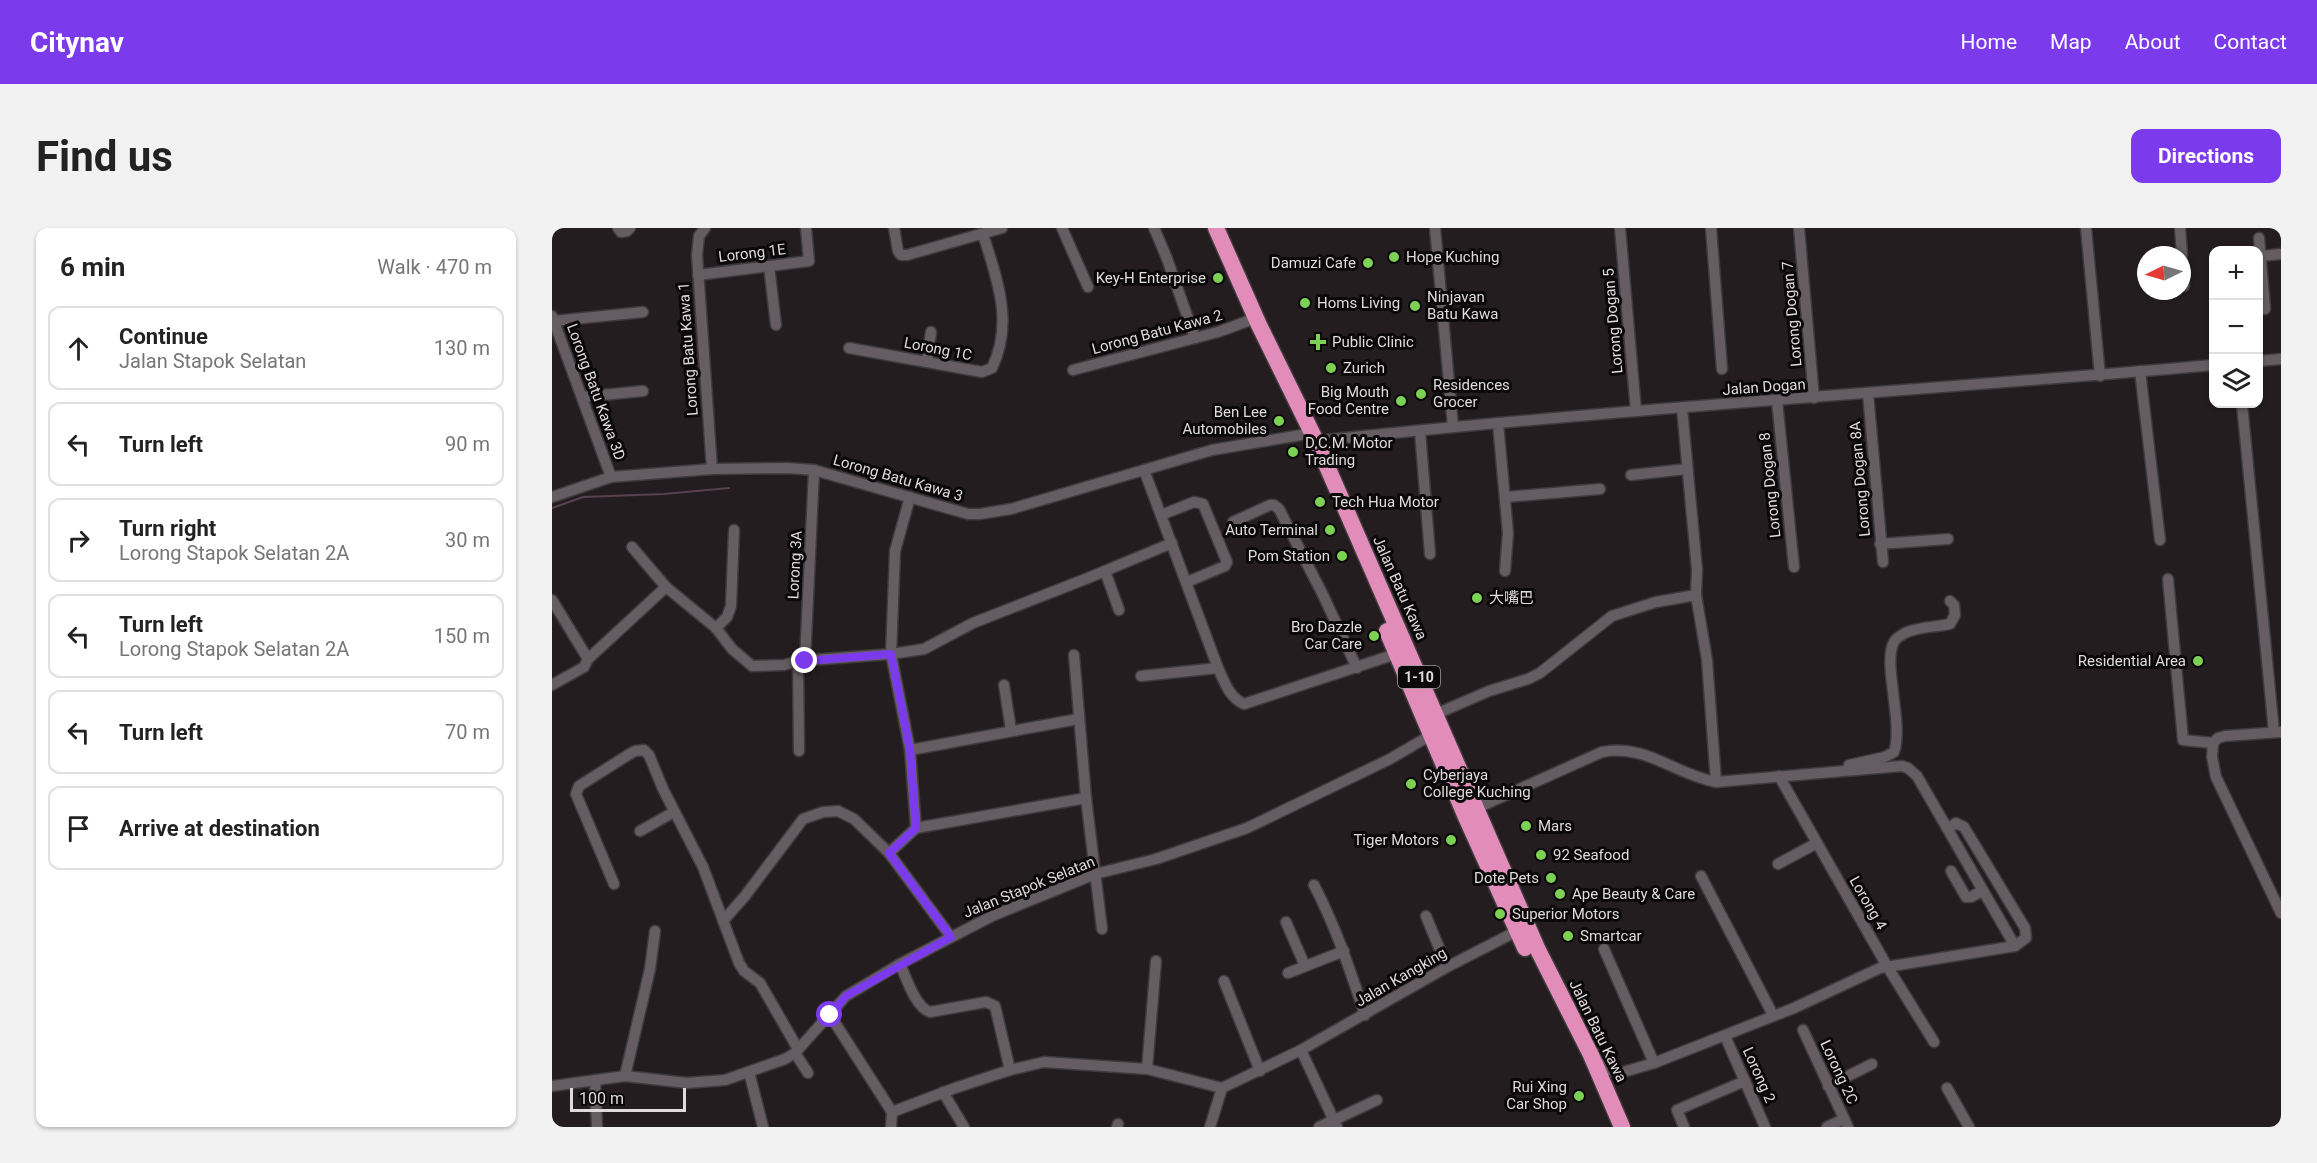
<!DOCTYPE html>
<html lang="en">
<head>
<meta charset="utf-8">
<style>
  body { margin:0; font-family:Roboto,"Noto Sans SC",sans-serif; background:#f2f2f2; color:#222 }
  .controls { position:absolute; right:18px; top:18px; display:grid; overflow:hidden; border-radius:12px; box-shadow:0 2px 4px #0004 }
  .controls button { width:54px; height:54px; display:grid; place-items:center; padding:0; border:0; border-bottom:2px solid #e0e0e0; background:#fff; color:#222; font:30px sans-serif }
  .compass { position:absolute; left:1585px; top:18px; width:54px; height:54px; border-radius:50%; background:#fff; box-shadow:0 2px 4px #0004; rotate:265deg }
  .scale { position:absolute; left:18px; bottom:15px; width:116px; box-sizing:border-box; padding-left:6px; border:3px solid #dfdadc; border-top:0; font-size:16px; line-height:21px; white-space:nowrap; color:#dfdadc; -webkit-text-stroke:4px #0b080a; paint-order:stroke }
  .stop { position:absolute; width:18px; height:18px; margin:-14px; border:4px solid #7c3aed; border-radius:50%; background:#fff }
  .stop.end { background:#7c3aed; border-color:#fff; box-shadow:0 2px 6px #0008 }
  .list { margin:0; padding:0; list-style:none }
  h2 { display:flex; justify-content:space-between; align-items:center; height:78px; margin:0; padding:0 24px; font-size:26px }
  h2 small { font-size:20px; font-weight:400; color:#767676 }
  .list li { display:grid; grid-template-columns:39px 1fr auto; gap:18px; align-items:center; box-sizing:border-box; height:84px; margin:0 12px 12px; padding:0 12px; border:2px solid #e0e0e0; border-radius:12px }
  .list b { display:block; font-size:22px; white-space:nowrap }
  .list p { margin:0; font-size:20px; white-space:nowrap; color:#767676 }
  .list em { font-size:20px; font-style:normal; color:#767676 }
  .icon { flex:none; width:33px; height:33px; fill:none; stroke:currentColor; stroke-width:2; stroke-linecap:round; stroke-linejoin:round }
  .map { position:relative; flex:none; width:1729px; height:899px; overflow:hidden; border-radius:12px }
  header { display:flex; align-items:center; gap:36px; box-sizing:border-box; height:84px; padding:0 30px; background:#7c3aed; color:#fff }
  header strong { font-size:28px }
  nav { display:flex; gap:33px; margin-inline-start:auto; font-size:21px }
  .intro { display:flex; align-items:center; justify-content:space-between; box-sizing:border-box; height:144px; padding:0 36px }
  h1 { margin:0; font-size:42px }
  .button { padding:15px 27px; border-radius:12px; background:#7c3aed; color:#fff; font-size:21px; font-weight:700 }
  main { display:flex; gap:36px; padding:0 36px }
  aside { flex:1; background:#fff; border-radius:12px; box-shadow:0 2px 4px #0004 }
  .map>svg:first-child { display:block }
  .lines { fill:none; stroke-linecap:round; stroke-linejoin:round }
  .stream { stroke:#59414f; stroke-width:2 }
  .minor-casing { stroke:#3f3a3c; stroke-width:13 }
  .highway-casing { stroke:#3f3a3c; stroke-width:19 }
  .minor { stroke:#655d61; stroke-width:10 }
  .highway { stroke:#e18cb9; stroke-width:16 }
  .route { stroke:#7c3aed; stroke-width:8 }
  .poi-dot { fill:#7cd154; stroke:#0b080a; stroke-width:2 }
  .labels { text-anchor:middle; stroke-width:6; stroke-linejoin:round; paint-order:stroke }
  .shield { fill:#0b080a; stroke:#9f9b9d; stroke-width:1.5 }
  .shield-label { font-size:14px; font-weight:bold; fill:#dfdadc }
  .street-label { font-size:15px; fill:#dfdadc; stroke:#0b080a }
  .poi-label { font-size:15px; fill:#dfdadc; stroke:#0b080a; text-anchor:start }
</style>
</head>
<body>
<header>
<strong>Citynav</strong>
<nav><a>Home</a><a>Map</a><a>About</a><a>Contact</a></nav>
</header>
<div class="intro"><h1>Find us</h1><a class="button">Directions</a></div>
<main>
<aside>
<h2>6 min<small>Walk · 470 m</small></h2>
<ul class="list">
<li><svg class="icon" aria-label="ahead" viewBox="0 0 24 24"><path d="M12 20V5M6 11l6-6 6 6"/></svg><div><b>Continue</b><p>Jalan Stapok Selatan</p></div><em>130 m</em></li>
<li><svg class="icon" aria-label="left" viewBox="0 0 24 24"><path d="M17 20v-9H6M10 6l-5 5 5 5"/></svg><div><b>Turn left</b></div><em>90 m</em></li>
<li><svg class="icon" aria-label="right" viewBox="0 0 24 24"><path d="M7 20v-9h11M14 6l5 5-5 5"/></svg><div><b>Turn right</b><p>Lorong Stapok Selatan 2A</p></div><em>30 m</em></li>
<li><svg class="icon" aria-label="left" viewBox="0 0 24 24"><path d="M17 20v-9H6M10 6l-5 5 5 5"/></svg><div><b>Turn left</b><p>Lorong Stapok Selatan 2A</p></div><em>150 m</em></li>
<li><svg class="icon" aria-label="left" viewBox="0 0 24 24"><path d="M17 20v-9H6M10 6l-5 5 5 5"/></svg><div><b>Turn left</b></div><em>70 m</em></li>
<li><svg class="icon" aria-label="arrive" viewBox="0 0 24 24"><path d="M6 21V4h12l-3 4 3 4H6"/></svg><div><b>Arrive at destination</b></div></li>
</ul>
</aside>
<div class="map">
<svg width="1729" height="899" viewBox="0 0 1729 899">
  <rect width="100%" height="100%" fill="#241d20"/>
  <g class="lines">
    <polyline class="stream" points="0,280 31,269 112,266 177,260"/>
    <defs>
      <g id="minor">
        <polyline points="66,0 69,4 75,3 78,0"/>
        <polyline points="153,0 147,8 145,27 160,241"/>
        <polyline points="342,0 346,23 349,27 355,27 450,0"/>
        <polyline points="510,0 536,59"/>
        <polyline points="602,0 614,28 643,110"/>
        <polyline points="883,0 901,199"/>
        <polyline points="1068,0 1084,183"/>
        <polyline points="1159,0 1170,141"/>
        <polyline points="1247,0 1262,170"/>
        <polyline points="1534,0 1548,148"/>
        <polyline points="1628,0 1630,27"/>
        <polyline points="1707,10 1713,81"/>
        <polyline points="1709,28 1729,26"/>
        <polyline points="1630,32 1632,58"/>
        <polyline points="217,38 224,97"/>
        <polyline points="146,47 257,33 254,0"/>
        <polyline points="0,88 59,249"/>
        <polyline points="2,93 91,84"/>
        <path d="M297 120 430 144 440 140C462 94 445 52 431 6"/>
        <polyline points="375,133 379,104"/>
        <polyline points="1706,133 1729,131"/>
        <polyline points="521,142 666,104 696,93"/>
        <polyline points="1588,143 1608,312"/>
        <polyline points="1316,165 1331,334"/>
        <polyline points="30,169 91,163"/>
        <polyline points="1225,173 1242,339"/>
        <polyline points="1690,176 1722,504"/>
        <polyline points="946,195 956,305 953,343"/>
        <polyline points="868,203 878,326"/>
        <path d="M764 213C1063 181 1363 163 1662 137"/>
        <path d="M592 242 666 440C673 455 677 469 692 476L844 426"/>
        <polyline points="1079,247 1135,241"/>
        <polyline points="0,269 59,249 160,241 235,240 262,242 416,286 428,286 459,281 660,222 749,207"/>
        <polyline points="954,269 1048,261"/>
        <polyline points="609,287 642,274 651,276 675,334 673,338 635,354"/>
        <polyline points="681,294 718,277 722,277 727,281 771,367 805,440"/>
        <polyline points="1328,316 1396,311"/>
        <polyline points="80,319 114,359 164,400 180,421 200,438 232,437 246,433 339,426 372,421 421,395 536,350 620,315"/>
        <polyline points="553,343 567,382"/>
        <polyline points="1616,351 1631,512 1661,515 1666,510 1673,508 1729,504"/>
        <polyline points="0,372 36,431"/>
        <polyline points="164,400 175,389 179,378 182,302"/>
        <polyline points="522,427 534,570 550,701"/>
        <polyline points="246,433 247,523"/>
        <polyline points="253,433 262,242"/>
        <polyline points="589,448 666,440"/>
        <polyline points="0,457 32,439 36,431 114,359"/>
        <polyline points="452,457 459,502"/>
        <polyline points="884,486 937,463 976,451 988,445 1060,388 1104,374 1144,367 1145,342 1130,180"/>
        <polyline points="1661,515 1660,529 1664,549 1729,685"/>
        <polyline points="358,522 526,491"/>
        <path d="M1297 537 1333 529 1342 524C1352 495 1330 435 1342 414 1344 410 1348 408 1353 405 1365 399 1384 399 1398 396L1403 387 1402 377 1398 373"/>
        <polyline points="1227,548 1335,738 1382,814"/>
        <path d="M925 580 1050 524C1093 515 1124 547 1164 554"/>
        <polyline points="364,600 534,570"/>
        <polyline points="1396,601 1404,595 1412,599 1473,700 1474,710 1463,718"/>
        <polyline points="88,603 122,584"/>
        <polyline points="337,625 364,600 358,522 339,426 343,323 358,269"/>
        <polyline points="1226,636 1265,615"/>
        <polyline points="1399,643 1414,669 1419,669 1430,663"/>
        <polyline points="1149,648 1221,787"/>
        <polyline points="62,656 24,566 27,558 76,527 83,523 92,522 97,527 111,561 151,639 187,735 192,743 208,755 246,821"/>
        <path d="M762 657C784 699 798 742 813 787"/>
        <polyline points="874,688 895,739"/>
        <polyline points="171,693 193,668 251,591 271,584 286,583 302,591 337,625 399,709"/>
        <polyline points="734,694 753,738"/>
        <polyline points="1052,721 1102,835"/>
        <path d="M348 736C354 749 363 779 378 784L434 774 443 778 458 842"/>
        <polyline points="736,745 792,723"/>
        <polyline points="672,753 708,843"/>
        <polyline points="278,787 340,884"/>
        <polyline points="1251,802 1296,899"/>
        <polyline points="1173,808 1213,899"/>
        <polyline points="749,822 785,899"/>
        <polyline points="243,825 256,845"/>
        <polyline points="1044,832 1054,841 1068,845 1102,835 1242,780 1328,740 1463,718 1365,548 1356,540 1350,538 1164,554 1155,432 1144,367"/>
        <polyline points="595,841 604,733"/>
        <polyline points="197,844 211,899"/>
        <polyline points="73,848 98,741 103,703"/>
        <polyline points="43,852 45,899"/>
        <polyline points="0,858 73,848 135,855 173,852 233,831 243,825 294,768 348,736 440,688 543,646 604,631 695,600 838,531 879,507"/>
        <polyline points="1276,858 1320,836"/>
        <polyline points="1395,860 1417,899"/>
        <polyline points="391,864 412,899"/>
        <polyline points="340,884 403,860 458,842 492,834 595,841 670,860 749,822 895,739 965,703"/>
        <polyline points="339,899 340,884"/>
        <polyline points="565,899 566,896"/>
        <polyline points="658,899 670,860"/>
        <polyline points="767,899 825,872"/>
        <polyline points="1132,899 1125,882 1193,853"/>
        <polyline points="1275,899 1292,891"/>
      </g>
      <g id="highway">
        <polyline points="664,0 707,97 764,213 985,720 1039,827 1070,899"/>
        <polyline points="835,403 913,587 973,720"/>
      </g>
    </defs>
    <use href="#minor" class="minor-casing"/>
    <use href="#highway" class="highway-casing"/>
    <use href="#minor" class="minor"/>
    <use href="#highway" class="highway"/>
  </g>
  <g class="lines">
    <polyline class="route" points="253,433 339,426 358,522 364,600 337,625 399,709 294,768 278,787"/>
  </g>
  <g class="poi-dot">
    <circle cx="842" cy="29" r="6"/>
    <circle cx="816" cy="35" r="6"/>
    <circle cx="666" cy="50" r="6"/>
    <circle cx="753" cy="75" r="6"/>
    <circle cx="863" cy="78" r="6"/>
    <path d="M763 105h6v6h6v6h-6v6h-6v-6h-6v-6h6z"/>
    <circle cx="779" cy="140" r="6"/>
    <circle cx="869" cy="166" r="6"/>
    <circle cx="849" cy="173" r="6"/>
    <circle cx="727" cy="193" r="6"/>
    <circle cx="741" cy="224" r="6"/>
    <circle cx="768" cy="274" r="6"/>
    <circle cx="778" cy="302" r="6"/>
    <circle cx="790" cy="328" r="6"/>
    <circle cx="925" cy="370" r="6"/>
    <circle cx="822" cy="408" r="6"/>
    <circle cx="1646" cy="433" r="6"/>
    <circle cx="859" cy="556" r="6"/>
    <circle cx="974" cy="598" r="6"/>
    <circle cx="899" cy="612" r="6"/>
    <circle cx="989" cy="627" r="6"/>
    <circle cx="999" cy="650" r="6"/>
    <circle cx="1008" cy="666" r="6"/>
    <circle cx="948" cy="686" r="6"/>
    <circle cx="1016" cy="708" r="6"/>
    <circle cx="1027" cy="868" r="6"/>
  </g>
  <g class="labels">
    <rect class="shield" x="846" y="438" width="42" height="22" rx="4.5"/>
    <g class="shield-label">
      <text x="867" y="454">1-10</text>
    </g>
    <g class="street-label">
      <text transform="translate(200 25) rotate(-7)" y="5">Lorong 1E</text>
      <text transform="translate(1240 86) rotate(-95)" y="5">Lorong Dogan 7</text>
      <text transform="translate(1061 93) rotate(-95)" y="5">Lorong Dogan 5</text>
      <text transform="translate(605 104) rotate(-15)" y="5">Lorong Batu Kawa 2</text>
      <text transform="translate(136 121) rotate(-94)" y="5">Lorong Batu Kawa 1</text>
      <text transform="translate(386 121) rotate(11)" y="5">Lorong 1C</text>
      <text transform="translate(1212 159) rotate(-4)" y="5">Jalan Dogan</text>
      <text transform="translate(44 164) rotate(70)" y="5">Lorong Batu Kawa 3D</text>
      <text transform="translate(346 250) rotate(16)" y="5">Lorong Batu Kawa 3</text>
      <text transform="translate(1308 251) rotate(-95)" y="5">Lorong Dogan 8A</text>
      <text transform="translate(1218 257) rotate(-96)" y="5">Lorong Dogan 8</text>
      <text transform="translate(243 337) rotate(-87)" y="5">Lorong 3A</text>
      <text transform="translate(848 360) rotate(66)" y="5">Jalan Batu Kawa</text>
      <text transform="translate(477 659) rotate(-22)" y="5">Jalan Stapok Selatan</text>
      <text transform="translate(1316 675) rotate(60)" y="5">Lorong 4</text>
      <text transform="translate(849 749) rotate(-30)" y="5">Jalan Kangking</text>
      <text transform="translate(1046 803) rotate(64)" y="5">Jalan Batu Kawa</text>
      <text transform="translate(1287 844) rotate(65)" y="5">Lorong 2C</text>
      <text transform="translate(1207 847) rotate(66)" y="5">Lorong 2</text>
    </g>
    <g class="poi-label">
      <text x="854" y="34">Hope Kuching</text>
      <text x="804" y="40" text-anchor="end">Damuzi Cafe</text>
      <text x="654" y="55" text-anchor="end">Key-H Enterprise</text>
      <text x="875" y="74">Ninjavan<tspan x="875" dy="17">Batu Kawa</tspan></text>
      <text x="765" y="80">Homs Living</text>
      <text x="780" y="119">Public Clinic</text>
      <text x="791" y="145">Zurich</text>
      <text x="881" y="162">Residences<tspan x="881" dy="17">Grocer</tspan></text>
      <text x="837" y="169" text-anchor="end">Big Mouth<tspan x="837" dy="17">Food Centre</tspan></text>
      <text x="715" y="189" text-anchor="end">Ben Lee<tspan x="715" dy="17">Automobiles</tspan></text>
      <text x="753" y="220">D.C.M. Motor<tspan x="753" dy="17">Trading</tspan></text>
      <text x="780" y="279">Tech Hua Motor</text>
      <text x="766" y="307" text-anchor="end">Auto Terminal</text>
      <text x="778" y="333" text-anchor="end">Pom Station</text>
      <text x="937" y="375">大嘴巴</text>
      <text x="810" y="404" text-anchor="end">Bro Dazzle<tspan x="810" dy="17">Car Care</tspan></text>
      <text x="1634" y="438" text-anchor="end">Residential Area</text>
      <text x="871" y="552">Cyberjaya<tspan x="871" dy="17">College Kuching</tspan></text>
      <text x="986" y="603">Mars</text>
      <text x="887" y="617" text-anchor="end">Tiger Motors</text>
      <text x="1001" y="632">92 Seafood</text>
      <text x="987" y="655" text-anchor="end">Dote Pets</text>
      <text x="1020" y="671">Ape Beauty &amp; Care</text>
      <text x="960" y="691">Superior Motors</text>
      <text x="1028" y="713">Smartcar</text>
      <text x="1015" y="864" text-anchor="end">Rui Xing<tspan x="1015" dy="17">Car Shop</tspan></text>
    </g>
  </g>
</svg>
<div class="controls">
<button>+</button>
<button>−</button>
<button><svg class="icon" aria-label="layers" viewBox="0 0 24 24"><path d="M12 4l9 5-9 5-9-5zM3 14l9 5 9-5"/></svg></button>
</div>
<svg class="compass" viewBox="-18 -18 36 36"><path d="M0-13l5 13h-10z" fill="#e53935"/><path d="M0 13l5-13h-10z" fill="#767676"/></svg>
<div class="scale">100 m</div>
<div class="stop" style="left:278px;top:787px"></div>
<div class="stop end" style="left:253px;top:433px"></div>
</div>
</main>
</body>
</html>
